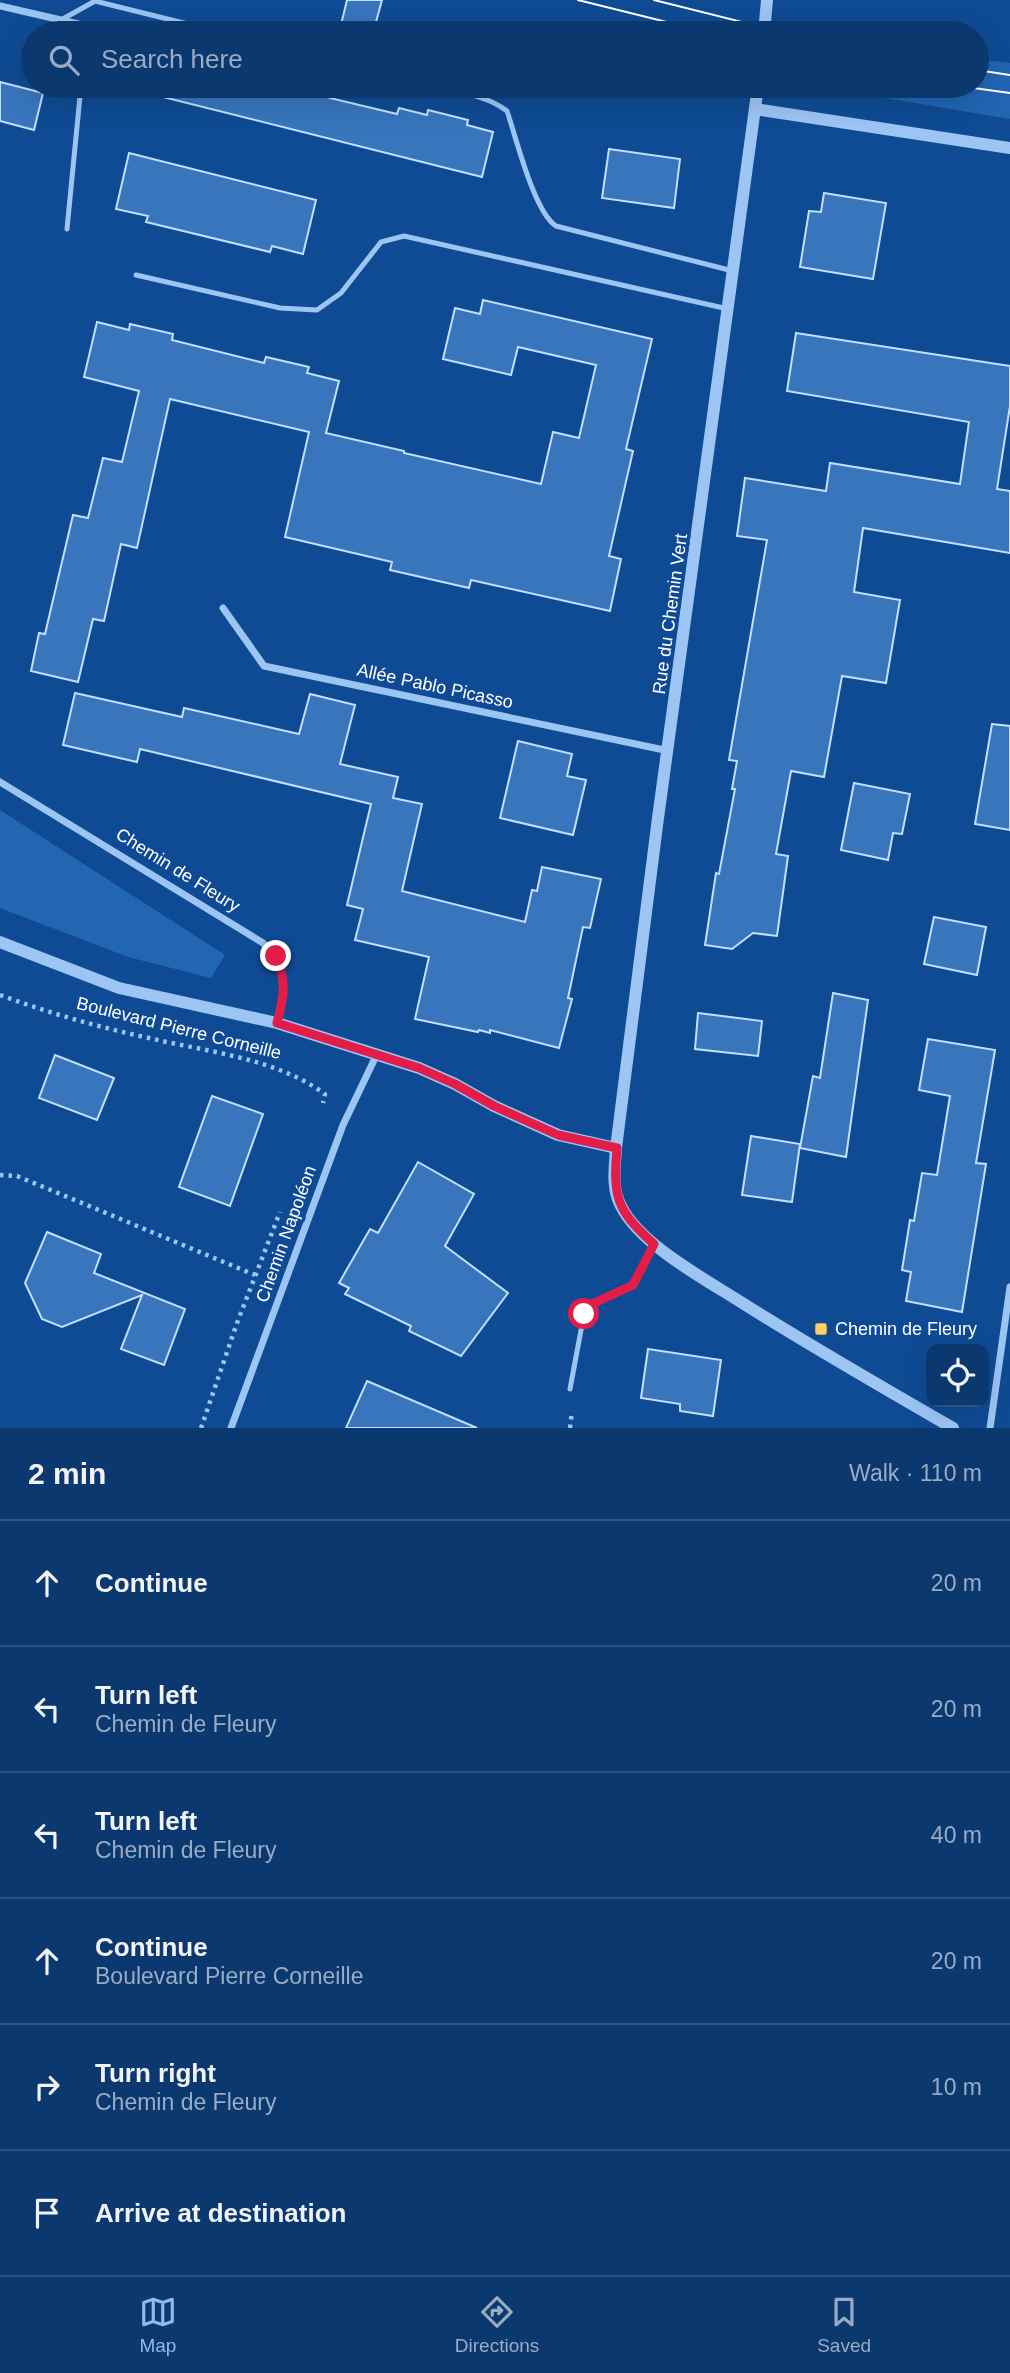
<!DOCTYPE html>
<html lang="en">
<head>
<meta charset="utf-8">
<style>
  body { margin:0; font-family:Arial,sans-serif; background:#143f74; color:#f1f3f6 }
  .controls { position:absolute; right:21px; bottom:21px; display:grid; overflow:hidden; border-radius:14px; box-shadow:0 7px 28px #0002 }
  .controls button { width:63px; height:63px; display:grid; place-items:center; padding:0; border:0; border-bottom:2px solid #2b5282; background:#0b386f; color:#f1f3f6; font:35px sans-serif }
  .stop { position:absolute; width:21px; height:21px; margin:-16px; border:5px solid #e11d48; border-radius:50%; background:#fff }
  .stop.end { background:#e11d48; border-color:#fff; box-shadow:0 2px 7px #0008 }
  .list { margin:0; padding:0; list-style:none }
  h2 { display:flex; justify-content:space-between; align-items:center; height:91px; margin:0; padding:0 28px; font-size:30px }
  h2 small { font-size:23px; font-weight:400; color:#9aacc3 }
  .list li { display:grid; grid-template-columns:46px 1fr auto; gap:21px; align-items:center; box-sizing:border-box; height:126px; padding:0 28px; border-top:2px solid #2b5282 }
  .list b { display:block; font-size:26px; white-space:nowrap }
  .list p { margin:0; font-size:23px; white-space:nowrap; color:#9aacc3 }
  .list em { font-size:23px; font-style:normal; color:#9aacc3 }
  .icon { flex:none; width:38px; height:38px; fill:none; stroke:currentColor; stroke-width:2; stroke-linecap:round; stroke-linejoin:round }
  .map { position:relative; flex:none; width:1010px; height:1428px; overflow:hidden }
  .search { position:absolute; background:#0b386f; box-shadow:0 7px 28px #0002; left:21px; right:21px; top:21px; height:77px; display:flex; align-items:center; gap:18px; box-sizing:border-box; padding:0 24px; border-radius:38px; color:#9aacc3; font-size:26px }
  .sheet { height:847px; background:#0b386f }
  nav { display:flex; justify-content:space-around; align-items:center; box-sizing:border-box; height:98px; border-top:2px solid #2b5282; background:#0b386f; font-size:19px; color:#9aacc3 }
  nav a { display:grid; justify-items:center; gap:4px }
  nav .on { color:#90b9f0 }
  .map>svg:first-child { display:block }
  .green { fill:#2165b3 }
  .building { fill:#3875bd; stroke:#c4dffe; stroke-width:2 }
  .lines { fill:none; stroke-linecap:round; stroke-linejoin:round }
  .path { stroke:#9cc5f4; stroke-width:4.5; stroke-dasharray:3.5 5; stroke-linecap:butt }
  .service { stroke:#9cc5f4; stroke-width:5 }
  .minor { stroke:#9cc5f4; stroke-width:7 }
  .tertiary { stroke:#9cc5f4; stroke-width:12 }
  .tram { stroke:#fff; stroke-width:2 }
  .route { stroke:#e11d48; stroke-width:9 }
  .poi-dot { fill:#ffcf5f; stroke:#0f4b94; stroke-width:2.5 }
  .labels { text-anchor:middle; stroke-width:7; stroke-linejoin:round; paint-order:stroke }
  .street-label { font-size:18px; fill:#fff; stroke:#0f4b94 }
  .poi-label { font-size:18px; fill:#fff; stroke:#0f4b94; text-anchor:start }
</style>
</head>
<body>
<div class="map">
<svg width="1010" height="1428" viewBox="0 0 1010 1428">
  <rect width="100%" height="100%" fill="#0f4b94"/>
  <g class="green">
    <polygon points="977,59 1010,63 1010,119 850,92 851,86 977,86"/>
    <polygon points="0,810 225,955 211,978 128,957 0,908"/>
  </g>
  <g class="building">
    <polygon points="347,0 382,0 373,33 339,33"/>
    <polygon points="0,82 43,93 34,130 0,121"/>
    <polygon points="165,86 304,86 332,93 330,98 397,114 399,108 427,115 428,110 468,120 467,125 493,132 482,177 163,97"/>
    <polygon points="609,149 680,159 674,208 602,198"/>
    <polygon points="129,153 316,200 303,254 272,246 270,252 146,222 148,216 116,209"/>
    <polygon points="824,193 886,203 873,279 800,267 809,211 821,212"/>
    <polygon points="483,300 652,339 626,449 633,451 609,556 621,559 610,611 471,580 469,588 390,570 392,562 285,537 309,432 170,399 137,548 121,544 104,621 93,619 78,682 31,671 39,633 45,634 73,515 88,518 103,458 122,462 139,391 84,377 97,322 129,330 130,324 173,334 172,340 264,363 266,357 309,367 307,373 339,381 326,433 404,451 404,453 541,484 553,432 579,438 596,365 518,347 511,375 443,359 455,308 480,314"/>
    <polygon points="796,333 1010,366 1010,406 997,489 1010,491 1010,553 863,528 854,592 900,600 886,683 842,676 824,777 791,771 776,854 788,856 777,936 753,933 732,949 705,945 716,873 719,874 735,789 732,789 737,761 729,760 767,540 737,536 745,478 826,491 830,463 960,484 969,422 787,391"/>
    <polygon points="75,693 182,717 184,708 299,734 310,694 355,705 340,764 398,777 393,798 422,804 402,891 525,922 532,890 537,891 542,867 601,879 590,928 583,927 568,998 572,999 559,1048 490,1030 490,1033 479,1030 478,1032 415,1019 429,957 355,940 363,909 347,905 371,804 140,749 137,762 63,745"/>
    <polygon points="992,724 1010,726 1010,830 975,824"/>
    <polygon points="518,741 572,754 567,776 586,780 573,835 500,818"/>
    <polygon points="854,783 910,794 902,834 893,833 888,860 841,850"/>
    <polygon points="934,917 986,927 977,975 924,964"/>
    <polygon points="833,993 868,1000 846,1157 800,1148 813,1076 820,1078"/>
    <polygon points="698,1013 762,1021 758,1056 695,1049"/>
    <polygon points="928,1039 995,1050 976,1163 986,1164 962,1312 906,1301 911,1272 902,1270 910,1220 914,1221 922,1173 937,1175 950,1096 919,1090"/>
    <polygon points="55,1055 114,1078 97,1120 39,1098"/>
    <polygon points="212,1096 263,1114 230,1206 179,1187"/>
    <polygon points="751,1136 800,1144 792,1202 742,1195"/>
    <polygon points="418,1162 474,1194 445,1246 508,1293 461,1356 409,1331 411,1326 345,1294 349,1288 339,1283 370,1229 378,1233"/>
    <polygon points="47,1232 101,1254 94,1273 185,1309 164,1365 121,1349 142,1295 62,1327 42,1319 25,1283"/>
    <polygon points="648,1349 721,1360 713,1416 680,1411 680,1404 641,1398"/>
    <polygon points="367,1381 477,1428 346,1428"/>
  </g>
  <g class="lines">
    <g class="path">
      <path d="M0 995C49 1013 98 1027 149 1038 208 1052 275 1058 325 1094L323 1103"/>
      <polyline points="0,1175 17,1176 255,1275"/>
      <polyline points="201,1428 237,1323 280,1212"/>
      <polyline points="570,1428 572,1411"/>
    </g>
    <g class="service">
      <polyline points="61,20 95,1 224,33"/>
      <path d="M433 86C457 92 487 95 507 111 516 137 534 212 556 226L733 271"/>
      <polyline points="67,229 81,86"/>
      <polyline points="136,275 280,308 317,310 341,293 381,242 404,236 728,309"/>
      <polyline points="570,1389 584,1314 592,1304 633,1285 654,1243"/>
    </g>
    <g class="minor">
      <polyline points="0,6 87,26"/>
      <polyline points="223,608 264,666 669,751"/>
      <path d="M0 782 263 943C289 970 286 989 277 1023"/>
      <polyline points="231,1428 343,1125 377,1054"/>
      <polyline points="990,1428 1010,1287"/>
    </g>
    <g class="tertiary">
      <polyline points="764,33 767,0"/>
      <path d="M758 86 658 818 616 1148C615 1167 611 1188 621 1206 639 1243 701 1277 736 1299 807 1344 880 1386 953 1428"/>
      <polyline points="755,109 1010,148"/>
      <polyline points="0,942 119,988 277,1023 419,1068 455,1084 494,1106 558,1135 616,1148"/>
    </g>
    <g class="tram">
      <polyline points="578,0 711,33"/>
      <polyline points="654,0 786,33"/>
      <polyline points="977,70 1010,75"/>
      <polyline points="959,86 1010,93"/>
    </g>
  </g>
  <g class="lines">
    <path class="route" d="M276 956C287 983 284 996 277 1023L419 1068 455 1084 494 1106 558 1135 617 1148C613 1197 616 1210 654 1244L633 1285 592 1304 584 1314"/>
  </g>
  <rect class="poi-dot" x="814" y="1322" width="14" height="14" rx="3.5"/>
  <g class="labels">
    <g class="street-label">
      <text transform="translate(670 614) rotate(-82)" y="6">Rue du Chemin Vert</text>
      <text transform="translate(435 686) rotate(12)" y="6">Allée Pablo Picasso</text>
      <text transform="translate(178 870) rotate(32)" y="6">Chemin de Fleury</text>
      <text transform="translate(179 1028) rotate(14)" y="6">Boulevard Pierre Corneille</text>
      <text transform="translate(286 1234) rotate(-70)" y="6">Chemin Napoléon</text>
    </g>
    <g class="poi-label">
      <text x="835" y="1335">Chemin de Fleury</text>
    </g>
  </g>
</svg>
<div class="controls">
<button><svg class="icon" aria-label="locate" viewBox="0 0 24 24"><circle cx="12" cy="12" r="6"/><path d="M12 2v4M12 18v4M2 12h4M18 12h4"/></svg></button>
</div>
<div class="stop" style="left:584px;top:1314px"></div>
<div class="stop end" style="left:276px;top:956px"></div>
<div class="search"><svg class="icon" aria-label="search" viewBox="0 0 24 24"><circle cx="10" cy="10" r="6"/><path d="M15 15l6 6"/></svg>Search here</div>
</div>
<section class="sheet">
<h2>2 min<small>Walk · 110 m</small></h2>
<ul class="list">
<li><svg class="icon" aria-label="ahead" viewBox="0 0 24 24"><path d="M12 20V5M6 11l6-6 6 6"/></svg><div><b>Continue</b></div><em>20 m</em></li>
<li><svg class="icon" aria-label="left" viewBox="0 0 24 24"><path d="M17 20v-9H6M10 6l-5 5 5 5"/></svg><div><b>Turn left</b><p>Chemin de Fleury</p></div><em>20 m</em></li>
<li><svg class="icon" aria-label="left" viewBox="0 0 24 24"><path d="M17 20v-9H6M10 6l-5 5 5 5"/></svg><div><b>Turn left</b><p>Chemin de Fleury</p></div><em>40 m</em></li>
<li><svg class="icon" aria-label="ahead" viewBox="0 0 24 24"><path d="M12 20V5M6 11l6-6 6 6"/></svg><div><b>Continue</b><p>Boulevard Pierre Corneille</p></div><em>20 m</em></li>
<li><svg class="icon" aria-label="right" viewBox="0 0 24 24"><path d="M7 20v-9h11M14 6l5 5-5 5"/></svg><div><b>Turn right</b><p>Chemin de Fleury</p></div><em>10 m</em></li>
<li><svg class="icon" aria-label="arrive" viewBox="0 0 24 24"><path d="M6 21V4h12l-3 4 3 4H6"/></svg><div><b>Arrive at destination</b></div></li>
</ul>
</section>
<nav>
<a class="on"><svg class="icon" aria-label="map" viewBox="0 0 24 24"><path d="M3 6l6-2 6 2 6-2v14l-6 2-6-2-6 2zM9 4v14M15 6v14"/></svg>Map</a>
<a><svg class="icon" aria-label="directions" viewBox="0 0 24 24"><path d="M12 3l9 9-9 9-9-9zM9 14v-3h6M13 9l2 2-2 2"/></svg>Directions</a>
<a><svg class="icon" aria-label="saved" viewBox="0 0 24 24"><path d="M7 4h10v16l-5-4-5 4z"/></svg>Saved</a>
</nav>
</body>
</html>
